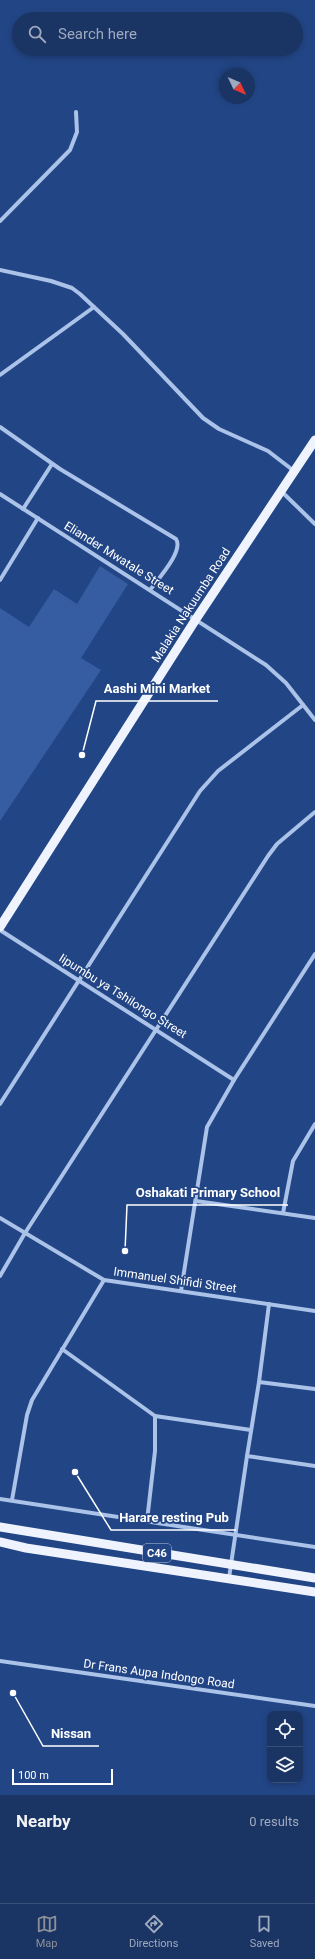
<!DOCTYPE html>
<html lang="en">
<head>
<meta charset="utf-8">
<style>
  body { margin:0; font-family:Roboto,sans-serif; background:#233c6a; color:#f1f3f6 }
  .controls { position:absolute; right:12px; bottom:12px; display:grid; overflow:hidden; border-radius:8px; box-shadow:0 2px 6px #0003 }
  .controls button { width:36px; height:36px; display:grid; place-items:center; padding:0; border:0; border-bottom:1px solid #384f78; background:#1a3464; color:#f1f3f6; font:20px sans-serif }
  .compass { position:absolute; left:219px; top:68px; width:36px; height:36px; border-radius:50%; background:#1a3464; box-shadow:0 2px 6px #0003; rotate:134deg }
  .scale { position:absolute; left:12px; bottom:10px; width:101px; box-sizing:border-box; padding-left:4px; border:2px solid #fff; border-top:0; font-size:11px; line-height:14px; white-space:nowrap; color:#fff; -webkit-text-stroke:3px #224585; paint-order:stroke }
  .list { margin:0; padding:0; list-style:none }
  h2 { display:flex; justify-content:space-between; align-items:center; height:52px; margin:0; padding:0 16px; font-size:17px }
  h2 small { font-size:13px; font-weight:400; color:#9faabf }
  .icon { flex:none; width:22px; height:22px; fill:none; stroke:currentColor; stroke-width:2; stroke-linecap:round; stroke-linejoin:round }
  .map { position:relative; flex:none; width:315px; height:1795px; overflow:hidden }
  .search { position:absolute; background:#1a3464; box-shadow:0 2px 6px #0003; left:12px; right:12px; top:12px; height:44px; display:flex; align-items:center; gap:10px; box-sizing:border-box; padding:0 14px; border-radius:22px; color:#9faabf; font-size:15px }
  .sheet { height:108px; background:#1a3464 }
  nav { display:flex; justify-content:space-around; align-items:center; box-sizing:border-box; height:56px; border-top:1px solid #384f78; background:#1a3464; font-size:11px; color:#9faabf }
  nav a { display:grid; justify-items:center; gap:2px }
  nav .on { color:#8c9099 }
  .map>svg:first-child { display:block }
  .green { fill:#365da2 }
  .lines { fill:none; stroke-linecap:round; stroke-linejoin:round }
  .street { stroke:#abc2e9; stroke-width:4 }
  .primary { stroke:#eef3fe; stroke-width:9 }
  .labels { text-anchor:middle; stroke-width:3.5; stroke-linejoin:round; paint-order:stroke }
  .shield { fill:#224585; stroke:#bdc7da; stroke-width:1 }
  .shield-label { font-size:11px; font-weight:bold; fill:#fff }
  .street-label { font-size:12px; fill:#fff; stroke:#224585 }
  .leader { fill:none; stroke:#fff; stroke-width:1.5 }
  .callout-dot { fill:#fff; stroke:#224585; stroke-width:1.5 }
  .callout-label { font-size:13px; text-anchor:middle; font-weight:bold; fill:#fff; stroke:#224585; stroke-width:3.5; stroke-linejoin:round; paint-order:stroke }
</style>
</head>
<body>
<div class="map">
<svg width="315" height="1795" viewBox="0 0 315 1795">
  <rect width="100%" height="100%" fill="#224585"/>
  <polygon class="green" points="100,566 128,584 81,658 101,670 0,821 0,608 29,627 54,589 77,604"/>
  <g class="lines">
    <g class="street">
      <polyline points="0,221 70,150 77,132 76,112"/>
      <polyline points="0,270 51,281 72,288 80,294 123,334 203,418 219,429 268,451 294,471"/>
      <polyline points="0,375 94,307"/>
      <path d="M0 427 60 469 176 539C184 551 158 579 150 590"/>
      <polyline points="281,491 315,524"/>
      <polyline points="0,494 266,665 286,683 315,720"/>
      <polyline points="23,509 52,464"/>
      <polyline points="0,580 38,518"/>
      <polyline points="0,930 234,1080"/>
      <polyline points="0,1104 200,791 218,771 303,705"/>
      <polyline points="196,1201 315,1218"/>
      <polyline points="283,1213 293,1161 315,1124"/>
      <polyline points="0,1218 104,1280 315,1311"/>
      <polyline points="0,1276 25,1233 268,856 277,844 315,812"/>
      <polyline points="181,1291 207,1127 234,1080 315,954"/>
      <polyline points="269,1304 259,1382 247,1456 315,1466"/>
      <polyline points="62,1349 155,1416 155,1451 147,1521"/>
      <polyline points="259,1382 315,1389"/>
      <polyline points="155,1416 251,1430"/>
      <polyline points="0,1499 315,1547"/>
      <polyline points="12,1500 27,1415 32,1400 104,1280"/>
      <polyline points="229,1578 247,1456"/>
      <polyline points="0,1661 315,1706"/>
    </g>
    <g class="primary">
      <polyline points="0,927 196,619 315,440"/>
      <polyline points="0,1527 315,1578"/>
      <polyline points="0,1542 26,1548 315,1592"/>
    </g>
  </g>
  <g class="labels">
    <rect class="shield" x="143" y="1544" width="28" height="18" rx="3"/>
    <g class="shield-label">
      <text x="157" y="1557">C46</text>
    </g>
    <g class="street-label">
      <text transform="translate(119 558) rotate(32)" y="4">Eliander Mwatale Street</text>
      <text transform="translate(191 605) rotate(-57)" y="4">Malakia Nakuumba Road</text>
      <text transform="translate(123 996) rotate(32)" y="4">Iipumbu ya Tshilongo Street</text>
      <text transform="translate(175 1280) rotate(8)" y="4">Immanuel Shifidi Street</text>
      <text transform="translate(159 1674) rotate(8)" y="4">Dr Frans Aupa Indongo Road</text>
    </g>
  </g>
  <path class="leader" d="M82 755L96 701H218M125 1251L127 1205H288M75 1472L111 1530H236M13 1693L43 1746H99"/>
  <g class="callout-dot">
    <circle cx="82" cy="755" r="4"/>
    <circle cx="125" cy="1251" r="4"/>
    <circle cx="75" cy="1472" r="4"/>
    <circle cx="13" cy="1693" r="4"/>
  </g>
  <g class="callout-label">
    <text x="157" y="693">Aashi Mini Market</text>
    <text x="208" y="1197">Oshakati Primary School</text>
    <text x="174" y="1522">Harare resting Pub</text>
    <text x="71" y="1738">Nissan</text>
  </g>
</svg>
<div class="controls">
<button><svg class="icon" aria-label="locate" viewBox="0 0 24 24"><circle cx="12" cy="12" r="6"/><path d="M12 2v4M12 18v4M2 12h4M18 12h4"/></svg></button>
<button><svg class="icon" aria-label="layers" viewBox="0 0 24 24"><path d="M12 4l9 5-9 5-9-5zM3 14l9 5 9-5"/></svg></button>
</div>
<svg class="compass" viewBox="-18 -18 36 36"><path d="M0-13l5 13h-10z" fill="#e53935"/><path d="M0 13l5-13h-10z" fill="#9faabf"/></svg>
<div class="scale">100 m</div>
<div class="search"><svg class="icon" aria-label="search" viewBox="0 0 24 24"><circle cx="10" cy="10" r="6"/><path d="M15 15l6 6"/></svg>Search here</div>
</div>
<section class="sheet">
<h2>Nearby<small>0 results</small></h2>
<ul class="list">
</ul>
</section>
<nav>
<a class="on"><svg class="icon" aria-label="map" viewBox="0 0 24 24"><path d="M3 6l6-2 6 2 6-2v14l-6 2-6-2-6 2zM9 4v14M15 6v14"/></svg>Map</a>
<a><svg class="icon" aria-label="directions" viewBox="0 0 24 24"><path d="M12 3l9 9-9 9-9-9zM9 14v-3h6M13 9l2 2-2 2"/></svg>Directions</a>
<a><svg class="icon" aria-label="saved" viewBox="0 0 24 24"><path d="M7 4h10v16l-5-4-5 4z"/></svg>Saved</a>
</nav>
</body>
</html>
